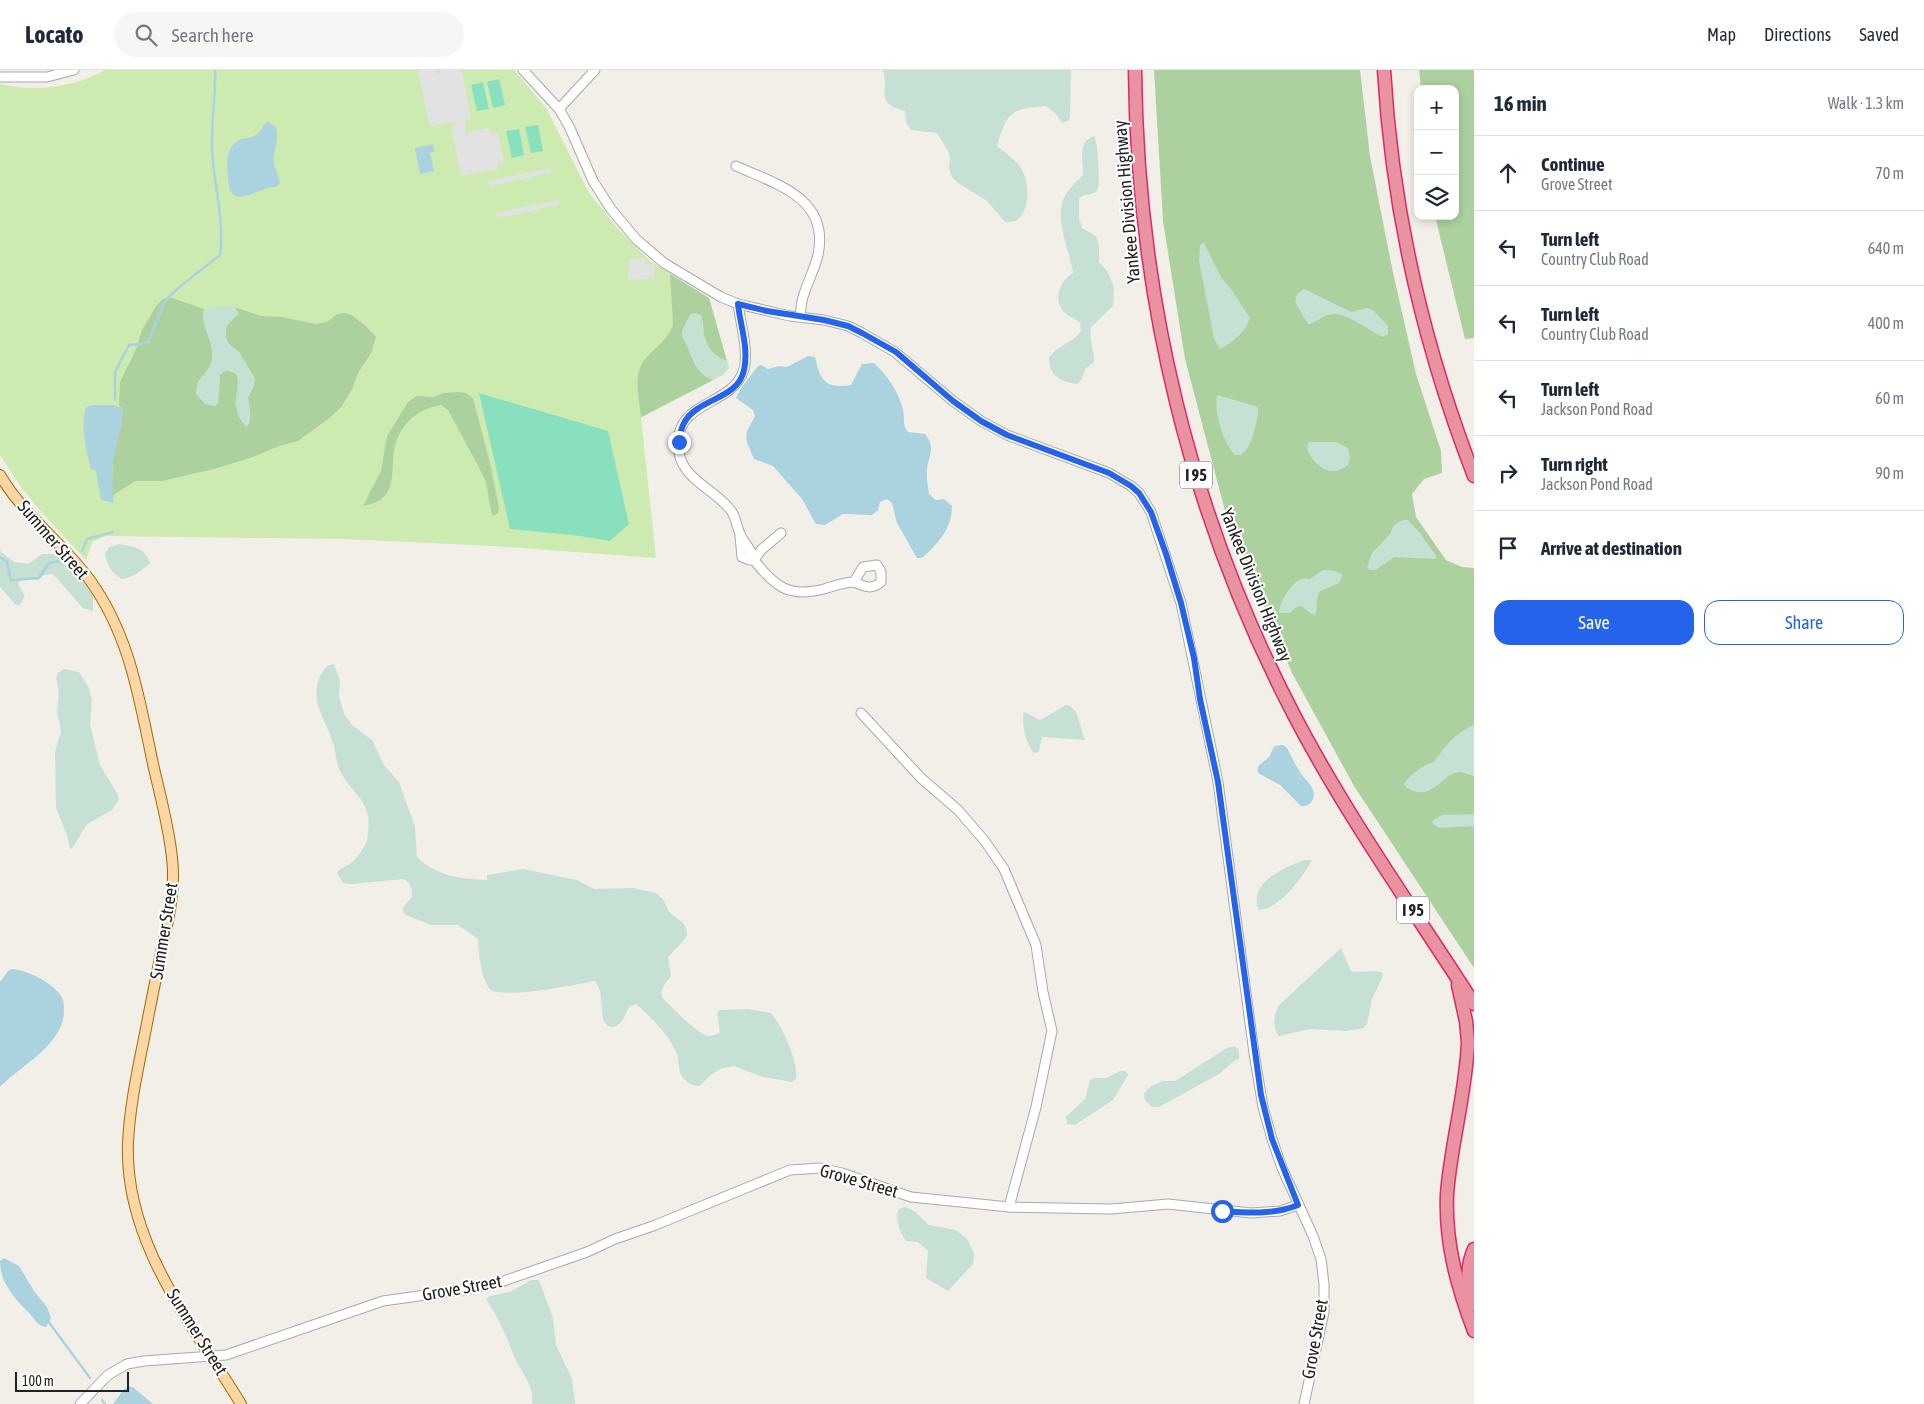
<!DOCTYPE html>
<html lang="en">
<head>
<meta charset="utf-8">
<style>
  body { margin:0; font-family:"Asap Condensed",sans-serif; background:#f6f6f7; color:#1f2937 }
  .controls { position:absolute; right:15px; top:15px; display:grid; overflow:hidden; border-radius:10px; box-shadow:0 2px 8px #0003 }
  .controls button { width:45px; height:45px; display:grid; place-items:center; padding:0; border:0; border-bottom:1px solid #e0e1e3; background:#fff; color:#1f2937; font:25px sans-serif }
  .scale { position:absolute; left:15px; bottom:12px; width:114px; box-sizing:border-box; padding-left:5px; border:2px solid #222; border-top:0; font-size:14px; line-height:18px; white-space:nowrap; color:#222; -webkit-text-stroke:4px #fff; paint-order:stroke }
  .stop { position:absolute; width:15px; height:15px; margin:-11px; border:4px solid #2563eb; border-radius:50%; background:#fff }
  .stop.end { background:#2563eb; border-color:#fff; box-shadow:0 1px 5px #0008 }
  .list { margin:0; padding:0; list-style:none }
  h2 { display:flex; justify-content:space-between; align-items:center; height:65px; margin:0; padding:0 20px; font-size:21px }
  h2 small { font-size:16px; font-weight:400; color:#747a83 }
  .list li { display:grid; grid-template-columns:32px 1fr auto; gap:15px; align-items:center; box-sizing:border-box; height:75px; padding:0 20px; border-top:1px solid #e0e1e3 }
  .list b { display:block; font-size:19px; white-space:nowrap }
  .list p { margin:0; font-size:16px; white-space:nowrap; color:#747a83 }
  .list em { font-size:16px; font-style:normal; color:#747a83 }
  .actions { display:flex; gap:10px; padding:15px 20px }
  .actions a { flex:1; padding:11px 0; border:1px solid #2563eb; border-radius:15px; text-align:center; font-size:18px; color:#2563eb }
  .actions .main { background:#2563eb; color:#fff }
  .icon { flex:none; width:28px; height:28px; fill:none; stroke:currentColor; stroke-width:2; stroke-linecap:round; stroke-linejoin:round }
  .map { position:relative; flex:none; width:1474px; height:1334px; overflow:hidden }
  header { display:flex; align-items:center; gap:30px; box-sizing:border-box; height:70px; padding:0 25px; background:#fff; border-bottom:1px solid #e0e1e3 }
  header strong { font-size:24px }
  nav { display:flex; gap:28px; margin-inline-start:auto; font-size:18px }
  .search { width:350px; height:45px; background:#f6f6f7; display:flex; align-items:center; gap:12px; box-sizing:border-box; padding:0 18px; border-radius:28px; color:#747a83; font-size:19px }
  main { display:flex }
  aside { flex:1; background:#fff }
  .map>svg:first-child { display:block }
  .grass { fill:#cdebb0 }
  .forest { fill:#add19e }
  .wetland { fill:#c6e0d4 }
  .pitch { fill:#88e0be }
  .parking { fill:#e2e2e2 }
  .water { fill:#aad3df }
  .lines { fill:none; stroke-linecap:round; stroke-linejoin:round }
  .stream { stroke:#aad3df; stroke-width:2.5 }
  .minor-casing { stroke:#a9a9a9; stroke-width:11 }
  .major-casing { stroke:#a06b00; stroke-width:12 }
  .highway-casing { stroke:#dc2a67; stroke-width:15 }
  .minor { stroke:#fff; stroke-width:9 }
  .major { stroke:#fcd6a4; stroke-width:10 }
  .highway { stroke:#e892a2; stroke-width:12 }
  .route { stroke:#2563eb; stroke-width:6 }
  .labels { text-anchor:middle; stroke-width:4; stroke-linejoin:round; paint-order:stroke }
  .shield { fill:#fff; stroke:#646464; stroke-width:1 }
  .shield-label { font-size:16px; font-weight:bold; fill:#222 }
  .street-label { font-size:18px; fill:#222; stroke:#fff }
</style>
</head>
<body>
<header>
<strong>Locato</strong>
<div class="search"><svg class="icon" aria-label="search" viewBox="0 0 24 24"><circle cx="10" cy="10" r="6"/><path d="M15 15l6 6"/></svg>Search here</div>
<nav><a>Map</a><a>Directions</a><a>Saved</a></nav>
</header>
<main>
<div class="map">
<svg width="1474" height="1334" viewBox="0 0 1474 1334">
  <rect width="100%" height="100%" fill="#f2efe9"/>
  <path class="grass" d="M105 0H514L546 38 589 123 618 159 650 191 709 228 729 298 723 305 641 348 656 488 493 476 344 469 107 466 93 471 86 490 45 446 23 420 0 385V14C34 22 74 18 105 0Z"/>
  <g class="forest">
    <polygon points="1154,0 1360,0 1370,86 1392,198 1416,304 1441,381 1442,403 1424,409 1412,424 1416,447 1446,490 1462,497 1474,498 1474,898 1354,716 1292,603 1228,452 1185,289 1163,151"/>
    <polygon points="1419,0 1474,0 1474,268 1465,269 1435,146 1455,146 1455,19 1421,19"/>
    <path d="M670 204 709 228 727 291C708 284 703 270 703 251L691 244 682 262V266C693 283 691 301 713 310L641 347C640 333 635 315 639 301 644 282 668 274 673 254Z"/>
    <path d="M172 228 204 239C199 256 218 275 211 294 208 301 201 307 197 314L218 333 220 305 226 300 235 303 239 310 235 334 245 356 250 348 248 327 253 318 255 309 239 282 228 274 226 268V259L228 254 239 243 234 237 261 246 281 247 316 254 327 252 337 244 345 243 352 245 369 259 376 267 371 283 358 303 352 319 342 336 332 346 298 371 279 376 253 387 214 399 162 411H135L112 426C112 414 112 394 114 382 117 367 124 354 122 338L119 336 120 312 136 279 142 260 156 236 163 229Z"/>
    <path d="M458 322 466 323 473 328 490 393 499 438 498 443 493 446C488 433 489 420 484 407L448 340 441 335C419 338 401 353 395 376 389 401 401 430 363 436L381 401 387 366 408 332 417 326 434 327 443 323Z"/>
  </g>
  <g class="wetland">
    <path d="M883 0H1071L1070 47 1068 51 1062 53 1055 43 1046 36C1011 39 1007 41 997 76 1005 83 1017 90 1022 100 1031 115 1031 155 1005 152L987 131 958 113 952 107 949 99 950 88 948 81 937 63 911 60 906 52 905 41C873 32 890 24 883 0Z"/>
    <path d="M1094 66C1098 72 1101 116 1097 121 1092 125 1084 124 1079 128V149L1082 158 1096 166 1099 176V192L1107 201 1114 217 1113 236 1091 257C1089 269 1094 280 1094 292L1085 299 1082 309 1077 314C1060 312 1049 305 1049 288 1057 275 1073 273 1081 261L1080 253C1075 248 1067 246 1063 241 1053 228 1060 211 1073 203 1070 182 1055 151 1063 130 1067 120 1076 112 1083 105 1084 90 1076 73 1094 66Z"/>
    <path d="M1204 173 1221 207 1231 219 1250 248C1246 262 1232 273 1220 279L1214 269 1199 190 1200 175Z"/>
    <path d="M1304 219 1351 242 1367 238 1373 240 1388 256V264L1383 267C1369 261 1344 239 1328 245 1322 247 1316 251 1310 254H1308L1295 232 1297 224Z"/>
    <path d="M215 237H234L239 243 228 254 226 259V268L229 274 239 282 255 309 253 318 248 327C249 336 253 349 247 357 226 339 244 313 235 303L226 300 220 305 218 333 215 336 205 334 196 324C197 306 210 303 212 289 215 272 199 254 204 239Z"/>
    <path d="M695 243 701 245C703 251 702 255 703 261 703 276 714 286 727 291L729 298 723 305 713 310C691 301 693 283 682 266 681 260 688 249 691 244Z"/>
    <path d="M1217 325 1258 337C1259 346 1252 378 1243 383 1241 385 1238 385 1235 385 1223 372 1214 343 1217 325Z"/>
    <path d="M1309 372H1336L1348 378 1350 388 1348 395C1344 397 1340 400 1336 401 1323 403 1310 389 1307 378Z"/>
    <polygon points="1403,450 1408,450 1420,463 1436,486 1436,489 1394,487 1376,500 1370,500 1367,498 1372,483 1390,464 1394,455"/>
    <path d="M120 474C135 478 144 476 150 493 141 501 134 507 122 509 112 504 108 496 105 485L109 477Z"/>
    <polygon points="0,481 14,492 28,494 42,484 53,484 70,493 93,526 93,541 83,538 53,504 44,505 38,510 21,509 18,514 25,526 20,535 16,535 0,517"/>
    <path d="M1323 500 1334 501 1342 504V507L1339 513 1320 521C1314 530 1319 537 1315 546L1301 536 1296 537 1290 543H1279C1278 534 1293 510 1302 509 1305 508 1308 509 1310 509Z"/>
    <path d="M334 594 340 610 339 626 344 644 352 655 372 670 384 695 399 712 415 757 417 787C436 806 460 809 487 810V805L523 799 577 810 594 819 633 818 656 823 663 829 669 842 683 853 687 860V865L683 871 668 887 671 906C666 913 660 919 662 927 670 936 695 961 705 965 710 967 715 965 720 963L717 944 719 940 748 939 771 943C782 956 799 992 796 1009L792 1012 763 1007 734 996C719 997 709 1005 700 1016 693 1016 688 1013 683 1008 677 1000 680 990 676 982 670 966 649 945 636 934L629 937C625 948 614 968 603 950L600 920 595 911C578 914 499 931 489 918 480 905 479 883 478 869L458 855H431L406 845 403 841 404 836 412 827C412 818 411 813 403 809L352 814 343 813 337 803C340 797 347 797 352 792 357 788 365 777 367 770 374 732 357 730 341 703 336 694 336 682 333 673 324 645 304 623 327 596Z"/>
    <polygon points="64,599 79,602 89,618 92,631 90,655 100,695 117,723 119,729 112,740 87,754 72,779 70,778 67,765 56,738 55,682 61,661 57,641 59,623 56,608 58,603"/>
    <path d="M1066 635 1070 636 1076 642 1085 670 1043 667 1041 671 1039 682 1034 683C1026 674 1021 653 1024 642L1040 650Z"/>
    <path d="M1474 655V706C1470 705 1463 702 1459 702 1446 704 1439 717 1428 721 1421 724 1408 722 1404 714 1412 703 1421 696 1434 692 1444 677 1456 662 1474 655Z"/>
    <polygon points="1474,744 1474,756 1440,758 1433,754 1432,751 1442,745"/>
    <path d="M1304 790H1312C1303 806 1280 839 1259 840 1247 813 1285 797 1304 790Z"/>
    <path d="M1341 878 1351 901C1361 904 1374 899 1383 903L1382 908 1372 929 1367 954 1364 958 1346 961 1310 959 1279 966C1272 958 1274 945 1279 935Z"/>
    <polygon points="1235,976 1239,981 1239,989 1234,991 1219,1004 1159,1037 1152,1037 1145,1030 1144,1024 1151,1016 1163,1011 1175,1011 1227,978"/>
    <polygon points="1120,1001 1126,1001 1128,1005 1113,1030 1075,1055 1067,1054 1066,1047 1085,1029 1090,1010 1095,1008 1106,1008"/>
    <path d="M905 1137 914 1141 929 1155 956 1160 967 1169 974 1183 973 1194 948 1221 926 1208 928 1181 918 1172 906 1171C900 1162 894 1149 899 1139Z"/>
    <path d="M531 1210H539L553 1248 556 1275 572 1309 575 1334H532C535 1312 518 1300 512 1281 505 1262 497 1246 486 1229L490 1226 510 1222Z"/>
  </g>
  <g class="pitch">
    <polygon points="499,9 505,35 493,38 487,12"/>
    <polygon points="483,12 489,39 477,41 471,15"/>
    <polygon points="538,55 543,81 531,83 525,57"/>
    <polygon points="519,59 524,85 512,88 506,61"/>
    <polygon points="479,323 608,361 629,454 610,471 581,466 510,459"/>
  </g>
  <g class="parking">
    <polygon points="419,0 435,0 435,3 440,3 439,0 461,0 457,2 462,1 471,49 464,51 468,68 468,62 490,58 492,64 498,63 504,92 497,94 498,99 461,106 451,56 456,54 455,51 430,57 418,3"/>
    <polygon points="550,98 554,102 491,116 487,111"/>
    <polygon points="558,130 562,134 499,148 495,143"/>
    <polygon points="630,188 645,188 645,194 654,194 654,208 628,210"/>
  </g>
  <g class="water">
    <path d="M268 52 275 56C281 71 272 80 274 93 275 100 279 106 280 113L276 117C262 115 237 139 229 118 228 102 222 80 239 70 244 68 250 68 254 66 260 63 262 56 268 52Z"/>
    <polygon points="433,74 434,82 430,83 434,101 420,104 415,78"/>
    <path d="M808 286 815 287C820 310 825 319 851 315L862 294 874 293C888 306 898 321 903 339 905 348 902 355 908 362L925 364C936 378 929 384 927 399 926 407 928 416 929 424L936 430 944 429 952 436C952 458 938 474 922 488H917L897 453 892 433 887 429 880 432 878 440 872 445 843 444 825 455 816 454 802 429 773 396 754 389C744 366 743 368 755 346L753 340 736 328C741 316 750 307 758 296L761 295 768 299 779 296 787 297Z"/>
    <path d="M91 335H112L122 338C124 354 118 366 115 381 111 397 112 418 114 433L101 430 96 401 91 399C87 386 79 348 87 337Z"/>
    <path d="M1283 675 1287 678C1291 686 1295 694 1300 702 1305 711 1317 717 1313 729 1310 735 1307 736 1301 736L1280 715 1258 703C1256 693 1264 693 1269 687 1271 684 1272 679 1275 676Z"/>
    <path d="M13 899C28 901 47 910 57 921 64 928 64 933 64 942 63 975 20 996 0 1017V912L9 900Z"/>
    <path d="M4 1188 19 1196 34 1221 47 1237 51 1248 46 1257C38 1256 36 1251 31 1245 16 1230 0 1214 0 1191Z"/>
    <polygon points="129,1316 134,1318 153,1334 113,1334 124,1319"/>
  </g>
  <g class="lines">
    <g class="stream">
      <path d="M115 330V302L129 275 141 274 149 271 164 232 177 219 220 185C225 149 213 114 212 78 211 52 216 26 215 0"/>
      <polyline points="82,481 87,469 113,462"/>
      <polyline points="0,487 7,492 11,510 39,508 49,493 61,491"/>
      <polyline points="48,1251 90,1308"/>
      <polyline points="102,1330 105,1334"/>
    </g>
    <defs>
      <g id="minor">
        <polyline points="523,0 559,39 569,56 593,111 611,139 636,169 664,193 721,227 738,234 790,246 824,250 848,256 862,263 895,282 953,331 981,351 1007,365 1109,403 1131,416 1139,423 1151,442 1181,533 1218,712 1254,983 1263,1037 1272,1069 1282,1098 1313,1166 1321,1189 1324,1214 1324,1242 1304,1334"/>
        <polyline points="0,7 47,7 74,0"/>
        <polyline points="559,39 595,0"/>
        <path d="M736 96C776 114 830 128 818 185 815 198 808 211 804 224 801 231 801 239 800 247"/>
        <path d="M738 234C740 251 750 285 743 302 730 338 670 330 679 383 684 411 718 421 732 442 736 449 737 457 740 464 744 474 751 477 754 490H750L742 487 740 466"/>
        <path d="M781 463 761 480 754 490C775 517 789 528 824 519 834 516 844 512 854 512L863 497 877 495 881 502V512C872 520 865 517 854 512"/>
        <polyline points="861,643 921,708 958,740 984,770 1004,799 1036,875 1043,922 1052,961 1036,1037 1009,1137"/>
        <polyline points="80,1334 108,1305 127,1294 144,1291 226,1285 383,1231 468,1219 498,1213 587,1182 615,1169 653,1156 790,1100 820,1098 842,1103 911,1127 1009,1137 1111,1139 1168,1134 1251,1143 1280,1141 1298,1135"/>
      </g>
      <path id="major" d="M0 405C23 445 62 472 89 509 130 565 139 628 153 694 160 725 169 757 172 788 176 820 168 852 161 883 157 903 153 923 149 943 141 986 130 1029 128 1073 124 1172 192 1254 241 1334"/>
      <g id="highway">
        <path d="M1135 0C1137 225 1190 446 1294 645 1346 745 1413 839 1474 934"/>
        <path d="M1384 0C1392 139 1424 277 1474 406"/>
        <path d="M1458 915 1466 951 1468 972C1466 1023 1451 1073 1447 1124 1445 1173 1457 1216 1474 1261"/>
        <path d="M1474 1179C1466 1197 1467 1216 1474 1235"/>
      </g>
    </defs>
    <use href="#minor" class="minor-casing"/>
    <use href="#major" class="major-casing"/>
    <use href="#highway" class="highway-casing"/>
    <use href="#minor" class="minor"/>
    <use href="#major" class="major"/>
    <use href="#highway" class="highway"/>
  </g>
  <g class="lines">
    <path class="route" d="M679 372C680 365 681 358 684 353 697 328 738 330 744 300 749 279 740 254 738 234L767 241 824 250 848 256 862 263 896 282 953 331 981 351 1007 365 1109 403 1131 416 1139 423 1151 442 1166 484 1181 533 1194 588 1200 629 1218 712 1261 1025 1272 1069 1298 1135C1274 1145 1247 1143 1222 1141"/>
  </g>
  <g class="labels">
    <g class="shield">
      <rect x="1180" y="391.5" width="32" height="27" rx="4"/>
      <rect x="1397" y="826.5" width="32" height="27" rx="4"/>
    </g>
    <g class="shield-label">
      <text x="1196" y="411">I 95</text>
      <text x="1413" y="846">I 95</text>
    </g>
    <g class="street-label">
      <text transform="translate(1127 132) rotate(-95)" y="6">Yankee Division Highway</text>
      <text transform="translate(53 470) rotate(49)" y="6">Summer Street</text>
      <text transform="translate(1256 515) rotate(68)" y="6">Yankee Division Highway</text>
      <text transform="translate(164 861) rotate(-81)" y="6">Summer Street</text>
      <text transform="translate(859 1111) rotate(16)" y="6">Grove Street</text>
      <text transform="translate(462 1218) rotate(-10)" y="6">Grove Street</text>
      <text transform="translate(197 1262) rotate(58)" y="6">Summer Street</text>
      <text transform="translate(1315 1269) rotate(-80)" y="6">Grove Street</text>
    </g>
  </g>
</svg>
<div class="controls">
<button>+</button>
<button>−</button>
<button><svg class="icon" aria-label="layers" viewBox="0 0 24 24"><path d="M12 4l9 5-9 5-9-5zM3 14l9 5 9-5"/></svg></button>
</div>
<div class="scale">100 m</div>
<div class="stop" style="left:1222px;top:1141px"></div>
<div class="stop end" style="left:679px;top:372px"></div>
</div>
<aside>
<h2>16 min<small>Walk · 1.3 km</small></h2>
<ul class="list">
<li><svg class="icon" aria-label="ahead" viewBox="0 0 24 24"><path d="M12 20V5M6 11l6-6 6 6"/></svg><div><b>Continue</b><p>Grove Street</p></div><em>70 m</em></li>
<li><svg class="icon" aria-label="left" viewBox="0 0 24 24"><path d="M17 20v-9H6M10 6l-5 5 5 5"/></svg><div><b>Turn left</b><p>Country Club Road</p></div><em>640 m</em></li>
<li><svg class="icon" aria-label="left" viewBox="0 0 24 24"><path d="M17 20v-9H6M10 6l-5 5 5 5"/></svg><div><b>Turn left</b><p>Country Club Road</p></div><em>400 m</em></li>
<li><svg class="icon" aria-label="left" viewBox="0 0 24 24"><path d="M17 20v-9H6M10 6l-5 5 5 5"/></svg><div><b>Turn left</b><p>Jackson Pond Road</p></div><em>60 m</em></li>
<li><svg class="icon" aria-label="right" viewBox="0 0 24 24"><path d="M7 20v-9h11M14 6l5 5-5 5"/></svg><div><b>Turn right</b><p>Jackson Pond Road</p></div><em>90 m</em></li>
<li><svg class="icon" aria-label="arrive" viewBox="0 0 24 24"><path d="M6 21V4h12l-3 4 3 4H6"/></svg><div><b>Arrive at destination</b></div></li>
</ul>
<div class="actions"><a class="main">Save</a><a>Share</a></div>
</aside>
</main>
</body>
</html>
